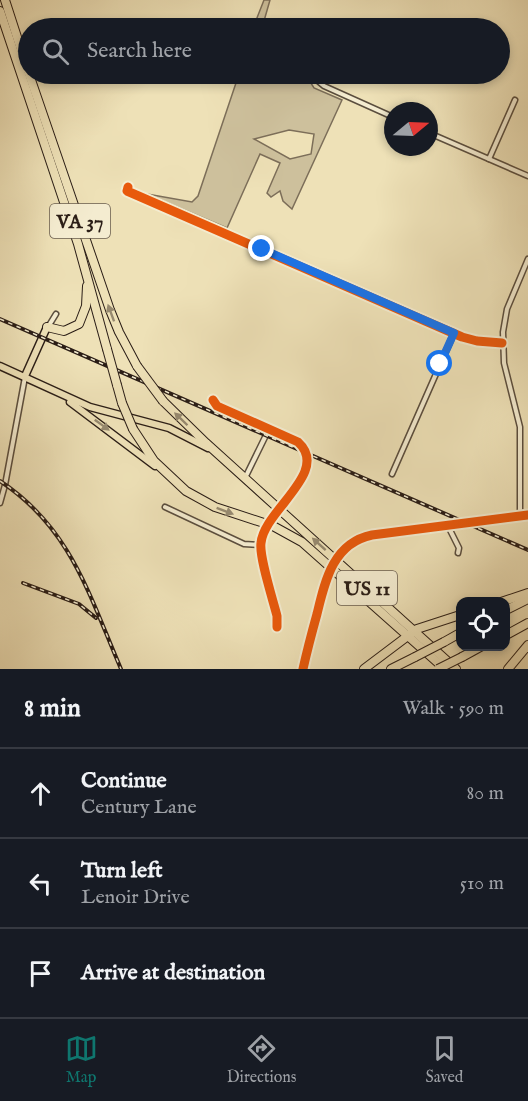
<!DOCTYPE html>
<html lang="en">
<head>
<meta charset="utf-8">
<style>
  body { margin:0; font-family:"IM FELL English",serif; background:#20242c; color:#f1f3f6 }
  .controls { position:absolute; right:18px; bottom:18px; display:grid; overflow:hidden; border-radius:12px; box-shadow:0 3px 9px #0003 }
  .controls button { width:54px; height:54px; display:grid; place-items:center; padding:0; border:0; border-bottom:2px solid #363941; background:#171b24; color:#f1f3f6; font:30px sans-serif }
  .compass { position:absolute; left:384px; top:102px; width:54px; height:54px; border-radius:50%; background:#171b24; box-shadow:0 3px 9px #0003; rotate:71deg }
  .stop { position:absolute; width:18px; height:18px; margin:-14px; border:4px solid #1a73e8; border-radius:50%; background:#fff }
  .stop.end { background:#1a73e8; border-color:#fff; box-shadow:0 2px 6px #0008 }
  .list { margin:0; padding:0; list-style:none }
  h2 { display:flex; justify-content:space-between; align-items:center; height:78px; margin:0; padding:0 24px; font-size:26px }
  h2 small { font-size:20px; font-weight:400; color:#9ea1a6 }
  .list li { display:grid; grid-template-columns:39px 1fr auto; gap:18px; align-items:center; box-sizing:border-box; height:90px; padding:0 24px; border-top:2px solid #363941 }
  .list b { display:block; font-size:22px; white-space:nowrap }
  .list p { margin:0; font-size:20px; white-space:nowrap; color:#9ea1a6 }
  .list em { font-size:20px; font-style:normal; color:#9ea1a6 }
  .icon { flex:none; width:33px; height:33px; fill:none; stroke:currentColor; stroke-width:2; stroke-linecap:round; stroke-linejoin:round }
  .map { position:relative; flex:none; width:528px; height:669px; overflow:hidden }
  .search { position:absolute; background:#171b24; box-shadow:0 3px 9px #0003; left:18px; right:18px; top:18px; height:66px; display:flex; align-items:center; gap:15px; box-sizing:border-box; padding:0 21px; border-radius:33px; color:#9ea1a6; font-size:22px }
  .sheet { height:348px; background:#171b24 }
  nav { display:flex; justify-content:space-around; align-items:center; box-sizing:border-box; height:84px; border-top:2px solid #363941; background:#171b24; font-size:16px; color:#9ea1a6 }
  nav a { display:grid; justify-items:center; gap:3px }
  nav .on { color:#0f766e }
  .map>svg:first-child { display:block }
  .green { fill:#cdc09c; stroke:#7c6e59; stroke-width:1.5; fill-rule:evenodd }
  .lines { fill:none; stroke-linecap:round; stroke-linejoin:round }
  .minor-casing { stroke:#5b4e3e; stroke-width:7 }
  .major-casing { stroke:#2a1d16; stroke-width:9 }
  .highway-casing { stroke:#2a1d16; stroke-width:10 }
  .minor { stroke:#f4ecd0; stroke-width:4 }
  .major { stroke:#eee1b7; stroke-width:6 }
  .highway { stroke:#eee1b7; stroke-width:8 }
  .rail-casing { stroke:#2a1d16; stroke-width:4 }
  .rail { stroke:#f4ecd0; stroke-width:1.5; stroke-dasharray:4.5; stroke-linecap:butt }
  .highway-bridge-casing { stroke:#2a1d16; stroke-width:10; stroke-linecap:butt }
  .highway-bridge { stroke:#eee1b7; stroke-width:8 }
  .cycleway-casing { stroke:#f4ecd0; stroke-width:13 }
  .cycleway { stroke:#e8590c; stroke-width:9 }
  .oneway { fill:#96896f }
  .route { stroke:#1a73e8; stroke-width:8 }
  .labels { text-anchor:middle; stroke-width:6; stroke-linejoin:round; paint-order:stroke }
  .shield { fill:#f4ecd0; stroke:#675b4e; stroke-width:1.5 }
  .shield-label { font-size:20px; font-weight:bold; fill:#2a1d16 }
</style>
</head>
<body>
<div class="map">
<svg width="528" height="669" viewBox="0 0 528 669">
  <rect width="100%" height="100%" fill="#eee1b7"/>
  <filter id="stains"><feTurbulence type="fractalNoise" baseFrequency=".00333" numOctaves="4"/><feColorMatrix values="0 0 0 0 .2 0 0 0 0 .09 0 0 0 0 .02 0 0 0 .5 -.17"/></filter>
  <radialGradient id="worn" r=".72"><stop offset=".6" stop-color="#630" stop-opacity="0"/><stop offset="1" stop-color="#630" stop-opacity=".3"/></radialGradient>
  <g class="green">
    <polygon points="264,0 270,0 262,28 253,28"/>
    <path d="M239 74H298L309 80 314 88 342 100 292 209 283 201 280 191 271 197 267 193 280 163 260 154 227 228 147 194 192 202 198 196ZM289 130 314 134 311 154 290 159 254 139Z"/>
  </g>
  <g class="lines">
    <defs>
      <g id="minor">
        <polyline points="314,74 318,81 324,86 393,117"/>
        <polyline points="429,133 528,176"/>
        <polyline points="489,159 515,100"/>
        <polyline points="128,187 127,191 462,337 477,341 502,343"/>
        <polyline points="48,327 56,314"/>
        <path d="M213 400 217 406 298 442C331 472 264 510 261 543 259 557 273 600 277 616V627"/>
        <polyline points="392,474 454,333"/>
        <polyline points="245,478 269,429"/>
        <polyline points="0,503 5,485 25,377"/>
        <polyline points="165,507 244,544 261,545"/>
        <polyline points="520,515 520,427 504,363 503,332 507,309 528,259"/>
        <polyline points="448,526 459,548 458,553"/>
        <path d="M303 669C307 651 312 632 317 614 325 581 333 543 372 535L528 515"/>
      </g>
      <g id="major">
        <polyline points="0,366 90,407 169,428 208,448"/>
        <polyline points="25,376 47,327"/>
        <polyline points="70,402 155,466"/>
      </g>
      <g id="highway">
        <polyline points="5,0 28,71"/>
        <polyline points="0,11 78,244 107,349"/>
        <polyline points="29,74 110,310 119,332 137,366"/>
        <polyline points="47,327 64,331 79,324 86,306 87,286"/>
        <polyline points="117,385 122,403"/>
        <polyline points="163,401 206,443 456,669"/>
        <polyline points="133,429 154,461 186,491 215,507 273,526 302,542 445,669"/>
        <polyline points="501,602 528,593"/>
        <polyline points="506,610 528,599"/>
        <polyline points="506,635 528,623"/>
        <polyline points="444,642 460,633"/>
        <polyline points="462,657 482,646"/>
        <polyline points="364,669 417,629 460,615"/>
        <polyline points="391,669 415,657"/>
        <polyline points="508,669 528,645"/>
      </g>
    </defs>
    <use href="#minor" class="minor-casing"/>
    <use href="#major" class="major-casing"/>
    <use href="#highway" class="highway-casing"/>
    <use href="#minor" class="minor"/>
    <use href="#major" class="major"/>
    <use href="#highway" class="highway"/>
    <defs>
      <g id="rail">
        <polyline points="0,319 528,550"/>
        <path d="M0 481C71 528 89 595 121 669"/>
        <polyline points="23,583 79,604 96,618"/>
      </g>
    </defs>
    <use href="#rail" class="rail-casing"/>
    <use href="#rail" class="rail"/>
    <defs>
      <g id="highway-bridge">
        <polyline points="107,349 117,385"/>
        <polyline points="137,366 163,401"/>
        <polyline points="122,403 133,429"/>
        <polyline points="415,657 444,642"/>
        <polyline points="438,669 462,657"/>
      </g>
    </defs>
    <use href="#highway-bridge" class="highway-bridge-casing"/>
    <use href="#highway-bridge" class="highway-bridge"/>
    <defs>
      <g id="cycleway">
        <polyline points="128,187 127,191 462,337 477,341 502,343"/>
        <path d="M213 400 217 406 298 442C331 472 264 510 261 543 259 557 273 600 277 616V627"/>
        <path d="M303 669C307 651 312 632 317 614 325 581 333 543 372 535L528 515"/>
      </g>
    </defs>
    <use href="#cycleway" class="cycleway-casing"/>
    <use href="#cycleway" class="cycleway"/>
  </g>
  <defs><path id="oneway-solid" d="M-6-.8H1V-3.2L6.5 0L1 3.2V.8H-6Z" transform="scale(1.5)"/></defs>
  <g class="oneway">
    <use href="#oneway-solid" transform="translate(111 313) rotate(-110)"/>
    <use href="#oneway-solid" transform="translate(181 419) rotate(-136)"/>
    <use href="#oneway-solid" transform="translate(102 425) rotate(36)"/>
    <use href="#oneway-solid" transform="translate(225 511) rotate(21)"/>
    <use href="#oneway-solid" transform="translate(319 544) rotate(-138)"/>
  </g>
  <g class="lines">
    <polyline class="route" points="262,249 454,333 440,364"/>
  </g>
  <g class="labels">
    <g class="shield">
      <rect x="50" y="204" width="60" height="34" rx="4.5"/>
      <rect x="337" y="571" width="60" height="34" rx="4.5"/>
    </g>
    <g class="shield-label">
      <text x="80" y="228">VA 37</text>
      <text x="367" y="595">US 11</text>
    </g>
  </g>
  <rect width="100%" height="100%" filter="url(#stains)"/>
  <rect width="100%" height="100%" fill="url(#worn)"/>
</svg>
<div class="controls">
<button><svg class="icon" aria-label="locate" viewBox="0 0 24 24"><circle cx="12" cy="12" r="6"/><path d="M12 2v4M12 18v4M2 12h4M18 12h4"/></svg></button>
</div>
<svg class="compass" viewBox="-18 -18 36 36"><path d="M0-13l5 13h-10z" fill="#e53935"/><path d="M0 13l5-13h-10z" fill="#9ea1a6"/></svg>
<div class="stop" style="left:440px;top:364px"></div>
<div class="stop end" style="left:262px;top:249px"></div>
<div class="search"><svg class="icon" aria-label="search" viewBox="0 0 24 24"><circle cx="10" cy="10" r="6"/><path d="M15 15l6 6"/></svg>Search here</div>
</div>
<section class="sheet">
<h2>8 min<small>Walk · 590 m</small></h2>
<ul class="list">
<li><svg class="icon" aria-label="ahead" viewBox="0 0 24 24"><path d="M12 20V5M6 11l6-6 6 6"/></svg><div><b>Continue</b><p>Century Lane</p></div><em>80 m</em></li>
<li><svg class="icon" aria-label="left" viewBox="0 0 24 24"><path d="M17 20v-9H6M10 6l-5 5 5 5"/></svg><div><b>Turn left</b><p>Lenoir Drive</p></div><em>510 m</em></li>
<li><svg class="icon" aria-label="arrive" viewBox="0 0 24 24"><path d="M6 21V4h12l-3 4 3 4H6"/></svg><div><b>Arrive at destination</b></div></li>
</ul>
</section>
<nav>
<a class="on"><svg class="icon" aria-label="map" viewBox="0 0 24 24"><path d="M3 6l6-2 6 2 6-2v14l-6 2-6-2-6 2zM9 4v14M15 6v14"/></svg>Map</a>
<a><svg class="icon" aria-label="directions" viewBox="0 0 24 24"><path d="M12 3l9 9-9 9-9-9zM9 14v-3h6M13 9l2 2-2 2"/></svg>Directions</a>
<a><svg class="icon" aria-label="saved" viewBox="0 0 24 24"><path d="M7 4h10v16l-5-4-5 4z"/></svg>Saved</a>
</nav>
</body>
</html>
